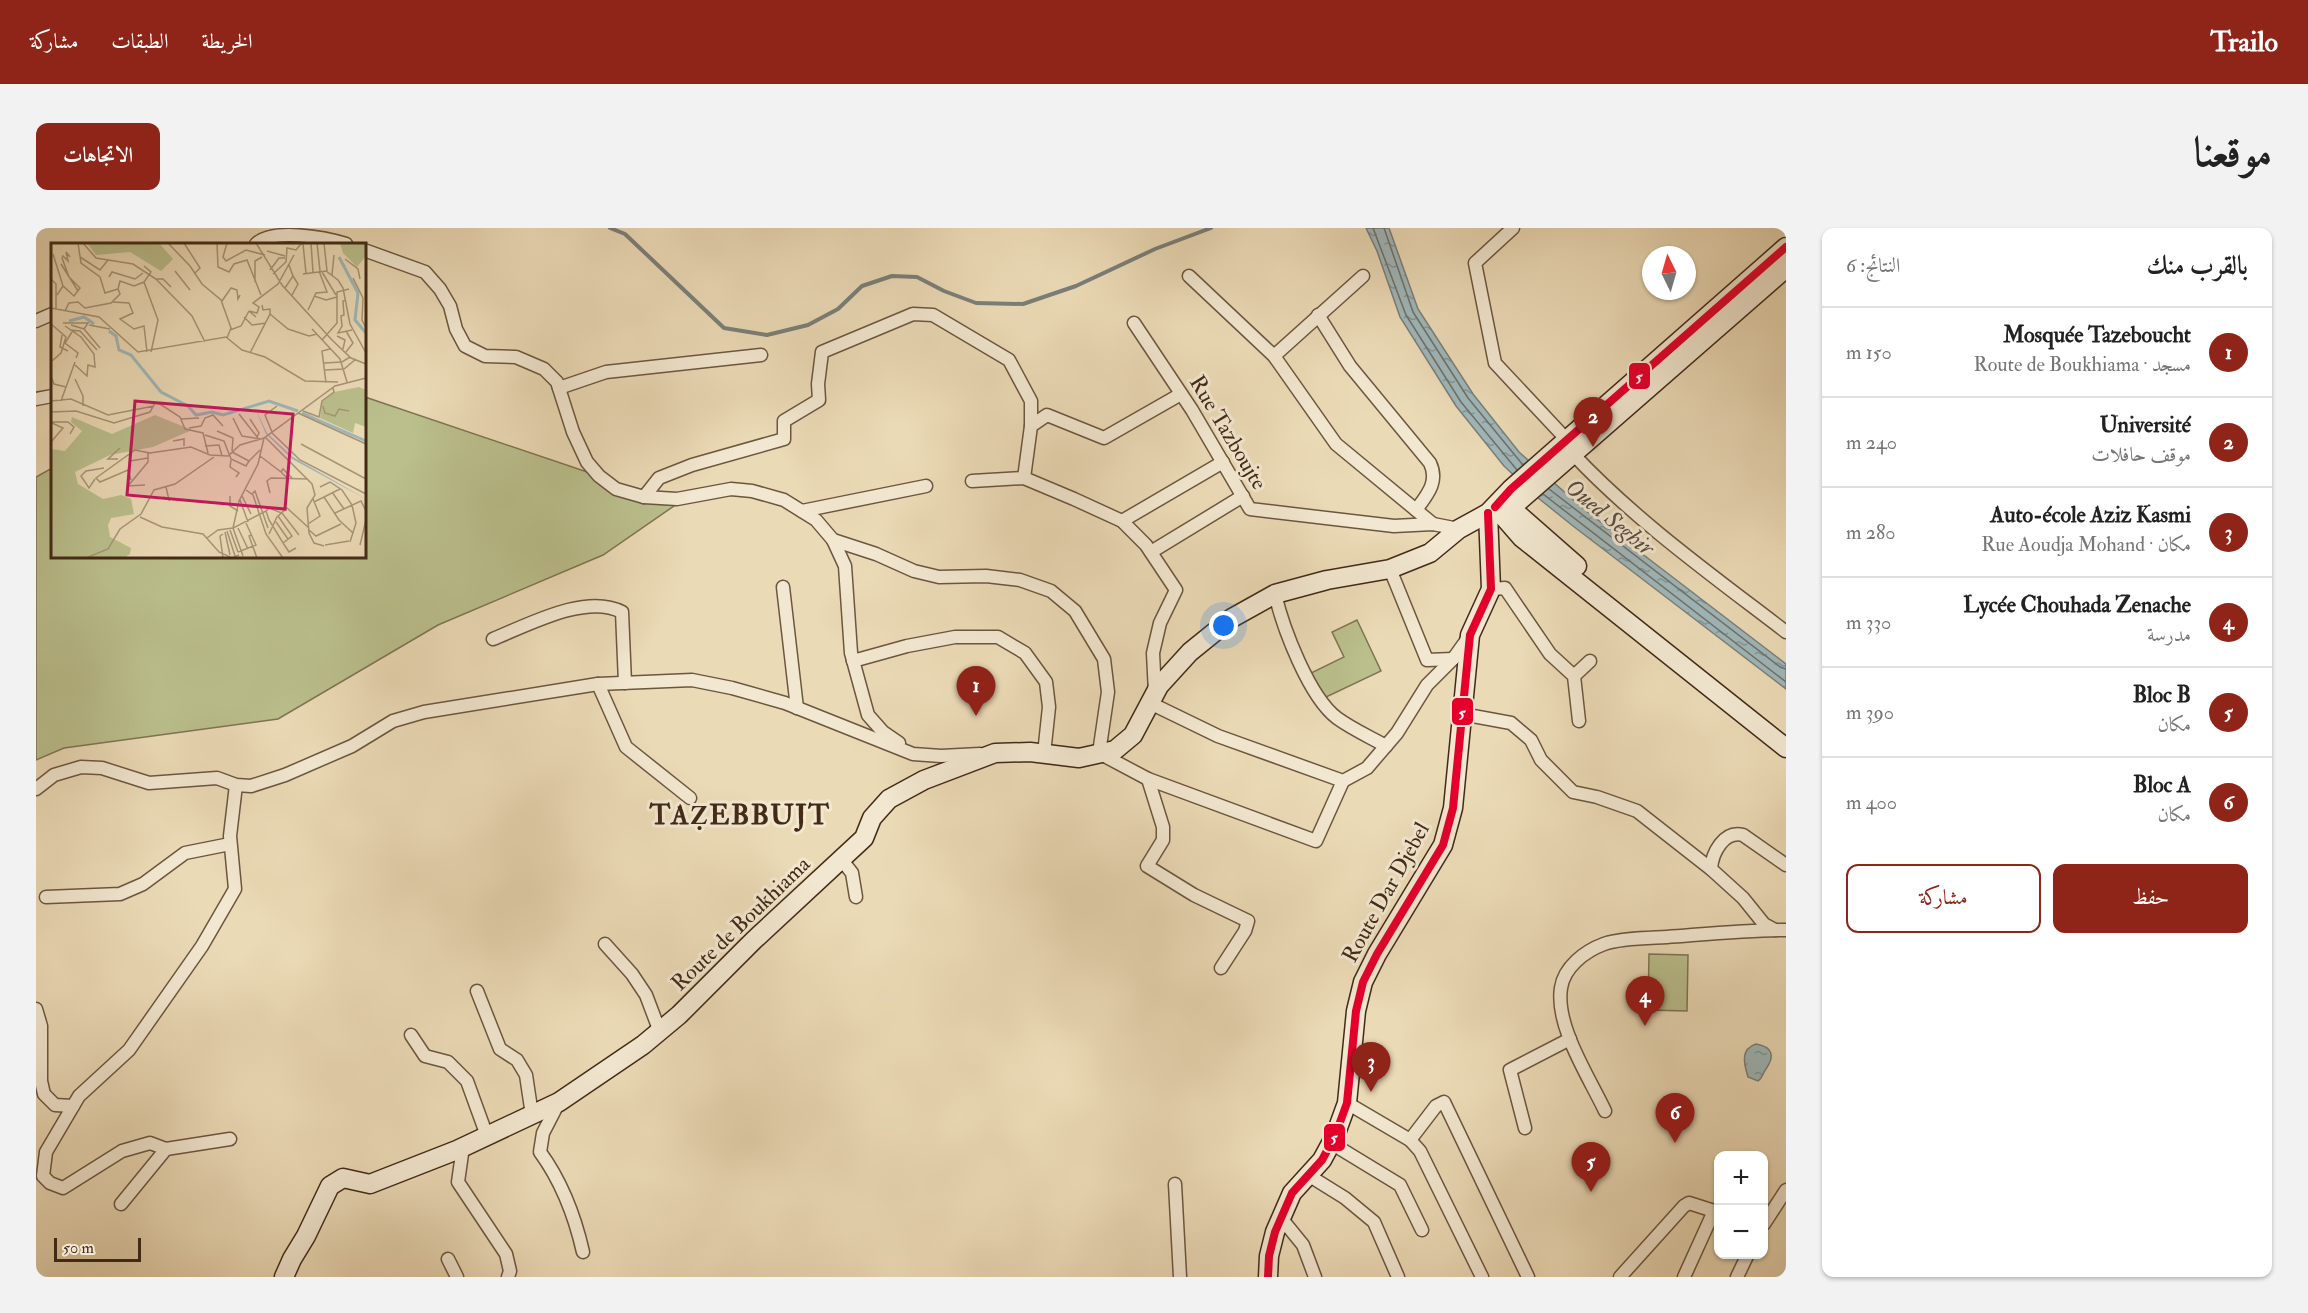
<!DOCTYPE html>
<html lang="ar">
<head>
<meta charset="utf-8">
<style>
  body { margin:0; font-family:"IM FELL Double Pica",Amiri,serif; background:#f2f2f2; color:#222; direction:rtl }
  .controls { position:absolute; right:18px; bottom:18px; display:grid; overflow:hidden; border-radius:12px; box-shadow:0 2px 4px #0004 }
  .controls button { width:54px; height:54px; display:grid; place-items:center; padding:0; border:0; border-bottom:2px solid #e0e0e0; background:#fff; color:#222; font:30px sans-serif }
  .compass { position:absolute; left:1606px; top:18px; width:54px; height:54px; border-radius:50%; background:#fff; box-shadow:0 2px 4px #0004; rotate:355deg }
  .scale { position:absolute; left:18px; bottom:15px; width:87px; box-sizing:border-box; padding-left:6px; border:3px solid #422a17; border-top:0; font-size:16px; line-height:21px; white-space:nowrap; color:#422a17; -webkit-text-stroke:4px #f2e7d0; paint-order:stroke }
  .you { position:absolute; left:1188px; top:398px; width:21px; height:21px; margin:-15px; border:4px solid #fff; border-radius:50%; background:#1a73e8; box-shadow:0 0 0 9px #1a73e833 }
  .badge { display:grid; place-items:center; width:39px; height:39px; border-radius:50%; background:#8f2418; color:#fff; font-size:20px; font-weight:700 }
  .pin { position:absolute; translate:-50% -50px; filter:drop-shadow(0 2px 3px #0008) }
  .pin::after { content:''; position:absolute; top:32px; width:21px; height:18px; background:inherit; clip-path:polygon(0 0,100% 0,50% 100%) }
  .list { margin:0; padding:0; list-style:none }
  h2 { display:flex; justify-content:space-between; align-items:center; height:78px; margin:0; padding:0 24px; font-size:26px }
  h2 small { font-size:20px; font-weight:400; color:#767676 }
  .list li { display:grid; grid-template-columns:39px 1fr auto; gap:18px; align-items:center; box-sizing:border-box; height:90px; padding:0 24px; border-top:2px solid #e0e0e0 }
  .list b { display:block; font-size:22px; white-space:nowrap }
  .list p { margin:0; font-size:20px; white-space:nowrap; color:#767676 }
  .list em { font-size:20px; font-style:normal; color:#767676 }
  .actions { display:flex; gap:12px; padding:18px 24px }
  .actions a { flex:1; padding:14px 0; border:2px solid #8f2418; border-radius:12px; text-align:center; font-size:21px; color:#8f2418 }
  .actions .main { background:#8f2418; color:#fff }
  .map { position:relative; flex:none; width:1750px; height:1049px; overflow:hidden; direction:ltr; border-radius:12px }
  header { display:flex; align-items:center; gap:36px; box-sizing:border-box; height:84px; padding:0 30px; background:#8f2418; color:#fff }
  header strong { font-size:28px }
  nav { display:flex; gap:33px; margin-inline-start:auto; font-size:21px }
  .intro { display:flex; align-items:center; justify-content:space-between; box-sizing:border-box; height:144px; padding:0 36px }
  h1 { margin:0; font-size:42px }
  .button { padding:15px 27px; border-radius:12px; background:#8f2418; color:#fff; font-size:21px; font-weight:700 }
  main { display:flex; gap:36px; padding:0 36px }
  aside { flex:1; background:#fff; border-radius:12px; box-shadow:0 2px 4px #0004 }
  .map>svg:first-child { display:block }
  .green { fill:#babf8c; stroke:#7e7452; stroke-width:1.5 }
  .water { fill:url(#water-ripples); stroke:#7a7f79; stroke-width:1.5 }
  .lines { fill:none; stroke-linecap:round; stroke-linejoin:round }
  .shore { stroke:#707068; stroke-width:1.5 }
  .stream { stroke:#7a7f79; stroke-width:4 }
  .street-casing { stroke:#6c563f; stroke-width:15 }
  .secondary-casing { stroke:#422a17; stroke-width:21 }
  .street { stroke:#f2e7d0; stroke-width:12 }
  .secondary { stroke:#f2e7d0; stroke-width:18 }
  .bus-1-casing { stroke:#f2e7d0; stroke-width:12 }
  .bus-1 { stroke:#e4002b; stroke-width:8 }
  .labels { text-anchor:middle; stroke-width:6; stroke-linejoin:round; paint-order:stroke }
  .street-label { font-size:22px; fill:#422a17; stroke:#f2e7d0 }
  .water-label { font-size:24px; font-style:italic; fill:#594d40; stroke:#f2e7d0 }
  .district-label { font-size:28px; font-weight:bold; letter-spacing:1.5px; fill:#422a17; stroke:#f2e7d0 }
  .inset-river { fill:none; stroke:#9fb7ba; stroke-width:3 }
  .inset-road { fill:none; stroke:#a79476; stroke-width:1.5 }
  .view { fill:#c2185b; fill-opacity:0.15; stroke:#c2185b; stroke-width:3 }
  .inset-edge { fill:none; stroke:#422a17; stroke-width:3 }
  .line-badge { stroke:#f2e7d0; stroke-width:2 }
  .badge-label { font-size:16px; text-anchor:middle; font-weight:bold; fill:#fff }
</style>
</head>
<body>
<header>
<strong>Trailo</strong>
<nav><a>الخريطة</a><a>الطبقات</a><a>مشاركة</a></nav>
</header>
<div class="intro"><h1>موقعنا</h1><a class="button">الاتجاهات</a></div>
<main>
<aside>
<h2>بالقرب منك<small>النتائج: 6</small></h2>
<ul class="list">
<li><span class="badge">1</span><div><b>Mosquée Tazeboucht</b><p>مسجد · Route de Boukhiama</p></div><em>150 m</em></li>
<li><span class="badge">2</span><div><b>Université</b><p>موقف حافلات</p></div><em>240 m</em></li>
<li><span class="badge">3</span><div><b>Auto-école Aziz Kasmi</b><p>مكان · Rue Aoudja Mohand</p></div><em>280 m</em></li>
<li><span class="badge">4</span><div><b>Lycée Chouhada Zenache</b><p>مدرسة</p></div><em>330 m</em></li>
<li><span class="badge">5</span><div><b>Bloc B</b><p>مكان</p></div><em>390 m</em></li>
<li><span class="badge">6</span><div><b>Bloc A</b><p>مكان</p></div><em>400 m</em></li>
</ul>
<div class="actions"><a class="main">حفظ</a><a>مشاركة</a></div>
</aside>
<div class="map">
<svg width="1750" height="1049" viewBox="0 0 1750 1049">
  <defs>
    <pattern id="water-ripples" width="26" height="14" patternUnits="userSpaceOnUse" patternTransform="scale(1.5)"><rect width="26" height="14" fill="#9fb7ba"/><path d="M2 4q2-2 4 0t4 0M15 11q2-2 4 0t4 0" fill="none" stroke="#839596"/></pattern>
  </defs>
  <rect width="100%" height="100%" fill="#ebdab6"/>
  <filter id="stains"><feTurbulence type="fractalNoise" baseFrequency=".00333" numOctaves="4"/><feColorMatrix values="0 0 0 0 .2 0 0 0 0 .09 0 0 0 0 .02 0 0 0 .5 -.17"/></filter>
  <radialGradient id="worn" r=".72"><stop offset=".6" stop-color="#630" stop-opacity="0"/><stop offset="1" stop-color="#630" stop-opacity=".3"/></radialGradient>
  <g class="green">
    <polygon points="329,169 563,248 580,261 651,269 567,327 402,397 242,491 28,520 0,532 0,249 16,240 16,328 328,328"/>
    <polygon points="1321,392 1345,443 1288,470 1275,445 1308,429 1296,404"/>
    <polygon points="1613,726 1652,727 1651,783 1612,782"/>
  </g>
  <g class="water">
    <polygon points="1330,0 1353,0 1382,81 1437,166 1483,224 1549,282 1750,436 1750,461 1537,298 1501,269 1468,238 1420,178 1364,89 1341,23"/>
    <path d="M1720 816C1737 819 1739 828 1730 841 1726 846 1727 850 1722 853L1712 849C1708 836 1704 821 1720 816Z"/>
  </g>
  <g class="lines">
    <g class="shore">
      <polyline points="1337,0 1370,87 1425,174 1481,242"/>
      <polyline points="1348,0 1377,84 1432,170 1487,237"/>
      <polyline points="1513,261 1744,439 1750,441"/>
      <polyline points="1507,266 1750,454"/>
    </g>
    <polyline class="stream" points="574,0 589,6 688,100 731,107 772,97 802,81 826,58 856,48 881,49 908,63 940,75 987,76 1040,58 1119,21 1175,0"/>
    <defs>
      <g id="street">
        <polyline points="1477,0 1439,35 1459,135 1531,212"/>
        <path d="M220 16C236 0 288 9 310 16"/>
        <polyline points="328,22 389,44 404,61 414,78 420,101 429,118 449,128 480,129 508,141 521,154 537,204 551,234 563,248 580,261 608,269 641,271 695,261 716,263 748,272 780,292 797,312 809,338 815,425 832,487 847,504 863,515"/>
        <polyline points="1153,48 1238,128 1300,216 1397,296"/>
        <path d="M1282 87 1314 138 1394 235C1403 254 1391 267 1380 282"/>
        <polyline points="0,93 16,86"/>
        <polyline points="1098,95 1156,182 1214,281 1358,298 1397,296 1423,301"/>
        <polyline points="1238,128 1327,48"/>
        <polyline points="523,160 570,144 725,127"/>
        <polyline points="0,171 16,168"/>
        <path d="M1537 226C1600 293 1677 348 1750 404"/>
        <polyline points="988,250 995,198 1011,187 1068,210 1145,166"/>
        <polyline points="936,253 988,250 1038,271 1086,293 1110,317 1140,362 1124,395 1117,425 1119,465"/>
        <polyline points="608,269 623,250 656,237 748,211 748,193 783,172 782,156 786,124 877,86 897,87 973,132 995,173 995,198"/>
        <polyline points="766,283 890,258"/>
        <polyline points="1086,293 1187,234"/>
        <polyline points="797,312 840,326 878,343 903,349 950,348 984,352 1015,363 1039,383 1068,431 1072,464 1063,525 1112,551 1280,613 1307,553"/>
        <polyline points="1115,324 1207,268"/>
        <polyline points="1354,341 1391,432 1417,431"/>
        <polyline points="747,359 761,480"/>
        <polyline points="1455,361 1469,360 1514,426 1538,448 1543,493"/>
        <path d="M1239 366C1247 400 1273 469 1301 490 1316 501 1334 509 1350 518"/>
        <path d="M457 411C492 397 550 365 586 384L589 455"/>
        <polyline points="817,433 871,418 919,409 962,409 989,425 1010,454 1013,479 1008,526"/>
        <polyline points="1538,448 1554,433"/>
        <polyline points="562,456 590,519 654,570"/>
        <polyline points="1114,475 1182,508 1307,553 1331,540 1361,505 1391,457 1417,431 1432,410"/>
        <polyline points="1426,486 1475,495 1495,512 1505,532 1537,564 1561,569 1601,583 1675,641"/>
        <polyline points="1112,551 1127,599 1127,612 1111,638 1158,667 1212,693 1209,703 1185,740"/>
        <polyline points="0,561 18,547 45,539 66,540 113,555 181,550 200,557 215,558 249,547 316,518 357,493 388,484 562,456 656,452 696,460 749,475 877,526 905,528 944,526"/>
        <polyline points="805,631 816,645 820,669"/>
        <polyline points="10,669 84,666 107,656 149,625 194,616"/>
        <path d="M1739 702 1728 696 1707 670 1675 641C1676 625 1688 602 1707 607L1750 637"/>
        <polyline points="569,716 596,746 610,767 624,804"/>
        <polyline points="441,763 464,821 481,832 490,847 496,887"/>
        <polyline points="0,781 5,798 5,853 8,866 19,877 37,878"/>
        <polyline points="375,807 389,828 412,834 431,853 451,908"/>
        <path d="M523 874 507 905 504 924C526 954 539 989 547 1024"/>
        <polyline points="1311,875 1374,912 1384,923 1446,1049"/>
        <path d="M1569 883C1553 849 1519 798 1525 760 1528 739 1549 723 1568 716 1584 710 1613 710 1631 709 1671 706 1710 702 1750 702"/>
        <polyline points="1489,900 1474,842 1534,811"/>
        <polyline points="194,911 130,921 114,915 86,923 27,960 14,955 7,948 10,924 43,868 93,822 166,718 199,661 194,608 200,557"/>
        <polyline points="1374,912 1400,878 1408,874 1492,1049"/>
        <polyline points="1295,915 1364,957 1386,1002"/>
        <polyline points="427,919 422,954 470,1026 474,1043 472,1049"/>
        <polyline points="1272,947 1309,970 1338,994 1362,1049"/>
        <polyline points="1139,956 1144,1049"/>
        <polyline points="85,976 130,921"/>
        <polyline points="1245,990 1267,1017 1279,1049"/>
        <polyline points="1728,996 1750,962"/>
        <polyline points="412,1031 421,1049"/>
        <polyline points="1584,1049 1648,978 1653,975 1678,983"/>
        <polyline points="1648,1049 1678,983 1682,981"/>
        <polyline points="1701,1049 1712,1026"/>
      </g>
      <g id="secondary">
        <polyline points="1467,273 1541,338"/>
        <polyline points="1459,279 1486,310 1750,520"/>
        <polyline points="1466,288 1750,40"/>
        <polyline points="248,1049 256,1031 270,1008 294,958 307,950 334,956 421,922 523,874 607,817 643,787 717,713 828,610 836,590 853,571 888,552 959,525 994,524 1043,530 1079,522 1097,507 1123,458 1154,424 1196,390 1239,366 1291,352 1354,341 1394,325 1423,301 1452,285 1475,261 1750,19"/>
        <polyline points="1232,1049 1233,1028 1239,1004 1256,965 1286,932 1299,908 1311,875 1320,783 1327,754 1341,726 1407,617 1417,580 1434,407 1455,361 1452,285"/>
      </g>
    </defs>
    <use href="#street" class="street-casing"/>
    <use href="#secondary" class="secondary-casing"/>
    <use href="#street" class="street"/>
    <use href="#secondary" class="secondary"/>
    <defs>
      <g id="bus-1">
        <polyline points="1459,279 1475,261 1750,19"/>
        <polyline points="1232,1049 1233,1028 1239,1004 1256,965 1286,932 1299,908 1311,875 1320,783 1327,754 1341,726 1407,617 1417,580 1434,407 1455,361 1452,285"/>
      </g>
    </defs>
    <use href="#bus-1" class="bus-1-casing"/>
    <use href="#bus-1" class="bus-1"/>
  </g>
  <g class="labels">
    <g class="street-label">
      <text transform="translate(1193 204) rotate(59)" y="8">Rue Tazboujte</text>
      <text transform="translate(1349 664) rotate(-61)" y="8">Route Dar Djebel</text>
      <text transform="translate(704 695) rotate(-44)" y="8">Route de Boukhiama</text>
    </g>
    <g class="water-label">
      <text transform="translate(1574 289) rotate(39)" y="8">Oued Seghir</text>
    </g>
    <g class="district-label">
      <text x="704" y="596">TAẒEBBUJT</text>
    </g>
  </g>
  <g transform="translate(15 15)">
    <rect width="315" height="315" fill="#ebdab6"/>
    <path d="M108 0 122 16 110 28 79 9 45 12 37 1ZM315 0V13L306 24 292 10 289 1ZM308 144 315 147V184L304 180 302 190 269 175 271 159 283 149ZM104 172 141 187 102 204 59 212 24 229 27 241 52 256 70 252 80 256 83 271 60 275 57 282 59 294 80 305 79 311 73 315H0V206L14 208 31 188 20 179 21 174 61 191Z" fill="#babf8c"/>
    <path d="M203 163 216 190 242 214 315 256 241 216 215 191Z" fill="#9fb7ba"/>
    <path class="inset-river" d="M288 14 307 50 304 77 315 90M18 78 33 74 43 81M58 88 65 93 68 107 80 112 110 149 137 163 145 172 161 169 172 172 218 158 247 168M251 170 315 198"/>
    <path class="inset-road" d="M32 0 45 15 82 21 105 36 141 73 154 99M117 0 139 23 151 41 170 57 180 85 176 95M133 0 149 25 143 31M166 0 167 24 178 29 183 21 196 17 210 52M176 0 172 14 175 18 195 7 214 12M205 0 231 42 281 97 300 115 315 121M260 0 262 29M266 0 269 28M273 0 276 28M252 1 255 30M216 8 234 13M2 11 12 43M29 14 49 27 57 17M294 16 307 26 309 36M10 21 27 48M93 23 100 29 93 39 107 77 100 109M219 27 228 15H234M124 28 139 47M271 29 285 52M222 31 235 19 236 5 245 7 250 1M252 31 275 28 287 37 292 45 299 81 315 110M281 32 283 12M58 34 61 29 84 36 92 30M302 35 312 55 311 77 315 85M0 36 5 41V66M105 36H112L120 44M204 39V18L211 14M234 45 242 33 238 22M67 46 69 38 83 43 93 39M6 52 12 43 23 53 29 45 18 34 11 15 12 13 17 18 15 9 19 14M241 52 247 41 242 33M263 53 275 57 286 54M295 57 292 58 293 72 290 73 291 83 287 90 301 87M171 58 180 45 186 47 187 56 189 52M62 59 78 60 82 70 69 76 83 86 93 83 96 109M0 65 48 74 87 109 175 94 191 107 214 114 254 138 287 139M257 67 265 50 276 49 268 28M14 68 18 60 27 59 34 65 60 60 69 51 67 46 54 50 49 34 30 20 27 0M219 71 237 86 258 93 266 91M193 74 201 82 215 80M205 74 198 68 206 70 208 64 202 60 227 41 243 12M12 80H37L33 86M0 81 15 94 10 110 1 118M20 82 33 86 49 105M38 82 59 86M14 83 30 94 43 111 44 124 37 122 36 133 24 122M261 86 289 116 296 139M19 87 29 88 46 107M179 87 190 83 198 68M295 88 302 100 295 109M21 89 14 100 27 110 25 115M11 92 9 104 17 108M286 93 294 97 292 106M271 97 286 80V49L298 46M199 110 219 71V66L212 67 211 62M273 120 291 119 299 114M274 127 293 126 305 116M0 133 3 141 15 144M24 136 32 153V163M275 140 271 108 279 106M0 158 20 156 57 172 103 163M10 158 24 119M272 163 274 170 284 173 288 166 298 168M252 168 268 174 271 158 283 149 282 145M0 169 25 168 63 180 99 169 104 160 109 161 129 174 134 186 152 190 157 210M247 170 315 201M188 171 207 195M182 175 191 193 209 196M130 176 148 175M199 176 208 190 206 194M0 179H17L23 184 19 191M138 185 150 183 154 175 162 172 172 183M166 188 182 195 181 208M221 189 214 172 226 163M221 190 249 217 315 251M154 192 173 198 180 216 195 223 198 218M214 194 261 241 264 252 256 265 258 290 263 300 273 303M122 198 133 196V203M0 199 12 185 1 180M250 201 315 236M154 203 168 202 171 213M181 209 198 218 209 207M209 213 230 229M67 216H57L69 205M180 217 179 224 188 230 185 234M79 218 97 215M236 235 230 229 232 226 241 235M44 236 38 245 30 233 35 228 53 225M80 237 77 227 49 239 45 235 84 207 99 210 140 204 159 212 177 213 189 202 213 195 284 143 315 135M94 242 77 243 97 219V210M269 244 279 239 291 247 301 262 305 280 299 299M195 247 202 252 215 291 232 315M281 249 293 266M219 250 216 238 220 235 257 236M201 251 204 248 217 285M179 253V263L187 268M191 253 200 271M113 254 118 257 115 244M273 254 288 277 302 290M189 257 197 279M263 259 289 246M284 270 310 258 315 268M227 273 241 293 232 300 218 277 215 268 218 265 231 270 248 292M89 274 111 284 152 291 168 309 181 315 188 312M225 279 237 296M257 281 269 273 262 256M187 285 197 306M179 287 187 309M258 287 265 293 290 281M176 288 184 313M174 289 179 312M172 291 169 293 172 315M218 291 226 274 236 265 258 285M201 292 198 293 206 315M156 295 167 287 182 285 188 258 207 221 213 195M232 300 238 309 245 305M274 302 298 298M309 302 315 277M187 309 205 302 195 280M192 313 182 285 215 268M35 315 57 306 69 286 90 271 103 247 124 241 163 214"/>
    <path class="view" d="M84 158 242 171 234 266 76 252Z"/>
    <rect width="315" height="315" class="inset-edge"/>
  </g>
  <g class="line-badge">
    <rect x="1592" y="134" width="23" height="28" rx="6" fill="#e4002b"/>
    <rect x="1415" y="469" width="23" height="29" rx="6" fill="#e4002b"/>
    <rect x="1287" y="895" width="23" height="29" rx="6" fill="#e4002b"/>
  </g>
  <g class="badge-label">
    <text x="1603" y="154">5</text>
    <text x="1426" y="490">5</text>
    <text x="1298" y="915">5</text>
  </g>
  <rect width="100%" height="100%" filter="url(#stains)"/>
  <rect width="100%" height="100%" fill="url(#worn)"/>
</svg>
<div class="controls">
<button>+</button>
<button>−</button>
</div>
<svg class="compass" viewBox="-18 -18 36 36"><path d="M0-13l5 13h-10z" fill="#e53935"/><path d="M0 13l5-13h-10z" fill="#767676"/></svg>
<div class="scale">50 m</div>
<div class="you"></div>
<div class="pin badge" style="left:940px;top:488px">1</div>
<div class="pin badge" style="left:1557px;top:219px">2</div>
<div class="pin badge" style="left:1335px;top:864px">3</div>
<div class="pin badge" style="left:1609px;top:798px">4</div>
<div class="pin badge" style="left:1555px;top:964px">5</div>
<div class="pin badge" style="left:1639px;top:915px">6</div>
</div>
</main>
</body>
</html>
